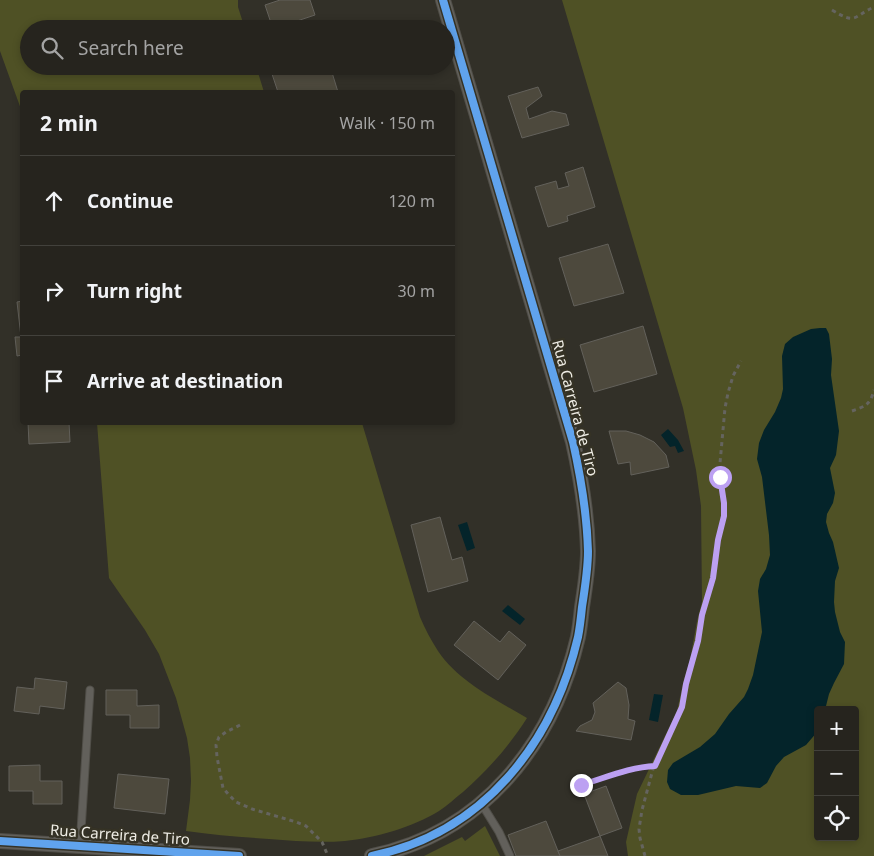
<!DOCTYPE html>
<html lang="en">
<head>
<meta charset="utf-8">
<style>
  body { margin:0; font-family:"Noto Sans",sans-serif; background:#32302b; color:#f1f3f6 }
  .controls { position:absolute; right:15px; bottom:15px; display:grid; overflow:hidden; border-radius:5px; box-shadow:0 2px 8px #0003 }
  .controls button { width:45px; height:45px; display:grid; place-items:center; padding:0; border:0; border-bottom:1px solid #42413c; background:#26241e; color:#f1f3f6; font:25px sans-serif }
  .stop { position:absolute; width:15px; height:15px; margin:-11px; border:4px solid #bca0f2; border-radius:50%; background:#fff }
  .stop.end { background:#bca0f2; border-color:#fff; box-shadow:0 1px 5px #0008 }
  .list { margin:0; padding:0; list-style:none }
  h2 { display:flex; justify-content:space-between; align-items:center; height:65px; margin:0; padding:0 20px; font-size:21px }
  h2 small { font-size:16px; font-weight:400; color:#a4a4a4 }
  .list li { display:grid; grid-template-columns:32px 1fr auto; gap:15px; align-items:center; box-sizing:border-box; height:90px; padding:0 20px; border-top:1px solid #42413c }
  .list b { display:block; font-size:19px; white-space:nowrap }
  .list em { font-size:16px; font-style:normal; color:#a4a4a4 }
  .icon { flex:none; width:28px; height:28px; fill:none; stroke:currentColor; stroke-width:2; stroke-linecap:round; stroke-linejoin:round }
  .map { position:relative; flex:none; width:874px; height:856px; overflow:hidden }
  .search { position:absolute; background:#26241e; box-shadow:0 2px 8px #0003; left:20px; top:20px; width:435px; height:55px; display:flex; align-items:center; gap:12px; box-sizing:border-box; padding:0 18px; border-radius:28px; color:#a4a4a4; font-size:19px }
  .panel { position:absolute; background:#26241e; box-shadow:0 2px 8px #0003; left:20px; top:90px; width:435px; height:335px; border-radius:5px }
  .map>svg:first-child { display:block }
  .green { fill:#4f5125; fill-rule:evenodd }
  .water { fill:#04242a }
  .building { fill:#4d493d; stroke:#63615b }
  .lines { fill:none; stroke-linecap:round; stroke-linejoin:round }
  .lane-casing { stroke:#504e48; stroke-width:9 }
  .street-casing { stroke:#504e48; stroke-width:16 }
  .path { stroke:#65645f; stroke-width:3; stroke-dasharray:4 4; stroke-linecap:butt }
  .lane { stroke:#62605b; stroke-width:7 }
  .street { stroke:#62605b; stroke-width:14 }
  .cycleway-casing { stroke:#353225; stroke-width:11 }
  .cycleway { stroke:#60a3ed; stroke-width:8 }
  .route { stroke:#bca0f2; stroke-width:6 }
  .labels { text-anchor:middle; stroke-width:5; stroke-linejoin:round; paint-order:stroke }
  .street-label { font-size:15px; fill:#eeece4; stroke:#353225 }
</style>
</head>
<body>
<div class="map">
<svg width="874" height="856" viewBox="0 0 874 856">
  <rect width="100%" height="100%" fill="#323028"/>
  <g class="green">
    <polygon points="0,0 238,0 238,7 245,29 29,29 29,66 256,66 264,92 22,92 22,112 0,51"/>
    <path d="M562 0H874V856H628L626 842 637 794 677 711 684 679 690 660 697 621 702 602 701 506 696 470 683 408ZM818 710H855V837H818Z"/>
    <path d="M97 423H362L420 617C425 629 431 640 438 651 459 682 495 699 527 718 509 746 488 770 463 792 455 798 447 806 439 811 413 827 375 838 345 841 320 843 294 841 269 839 241 837 214 835 186 831L190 800 191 781 190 758 187 738 176 698 159 654 145 630 109 578Z"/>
    <polygon points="485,826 500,856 424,856 462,837 465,841"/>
  </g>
  <g class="water">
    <polygon points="820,328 826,328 829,334 832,359 831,375 839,431 836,455 830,468 835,493 833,503 827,514 826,522 829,533 833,542 839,568 835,581 834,602 835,612 840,632 845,642 844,664 834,683 829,694 825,710 818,710 818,731 806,745 784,757 776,766 767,783 760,788 736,786 698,795 681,795 670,789 667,782 668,770 673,763 700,747 715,734 729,714 744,697 748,689 753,675 762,632 758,591 760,579 766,569 770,555 769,535 762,477 757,459 759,443 764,430 775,412 781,398 783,389 782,356 785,344 793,337 811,329"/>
    <polygon points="668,429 678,440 684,451 678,453 675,446 670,447 661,435"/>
    <polygon points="467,522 475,548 467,551 458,525"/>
    <polygon points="508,605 525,619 520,625 502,611"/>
    <polygon points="654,694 663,695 658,722 649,720"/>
  </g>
  <g class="building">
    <polygon points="280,0 310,0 315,15 273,29 265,5"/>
    <polygon points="288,66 330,66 338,92 278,92 271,71"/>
    <polygon points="538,87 542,96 526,108 529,119 552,111 566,114 569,125 522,138 508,96"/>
    <polygon points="583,167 595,207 567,216 568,221 548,227 535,187 556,181 558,189 569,186 565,173"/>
    <polygon points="608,244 624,293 574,306 559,258"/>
    <polygon points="22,301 22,355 17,356 15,337 21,337 17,302"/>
    <polygon points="643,326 657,374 594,392 580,345"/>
    <polygon points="28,422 69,422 70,442 29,444"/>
    <polygon points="609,431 626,431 640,435 654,442 666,455 669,467 631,475 630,462 618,464"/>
    <polygon points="440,517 452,560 462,557 468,581 428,592 411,525"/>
    <polygon points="474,621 500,642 509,631 526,645 498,680 454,645"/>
    <polygon points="35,678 67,682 64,709 40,706 39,714 14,711 17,687 34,689"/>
    <polygon points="618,682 626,688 629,705 628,719 635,721 631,740 576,731 580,726 592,720 595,712 593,703"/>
    <polygon points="106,690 137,690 137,706 159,705 159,728 130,728 130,715 106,715"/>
    <polygon points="40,765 40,781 62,781 62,804 33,804 33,791 9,791 9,766"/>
    <polygon points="118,774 169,779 165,814 114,808"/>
    <polygon points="606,786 622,828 600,836 584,794"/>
    <polygon points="546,821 560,856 516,856 508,835"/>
    <polygon points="600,836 608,856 560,856 558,851"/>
  </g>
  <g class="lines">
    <defs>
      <g id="lane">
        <polyline points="481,803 499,832 510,856"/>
        <polyline points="80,846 90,690"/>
      </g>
      <g id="street">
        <polyline points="0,841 239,856"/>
        <path d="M372 856C483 833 553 744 578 637 580 627 581 617 582 607 585 588 588 569 588 551 587 514 581 478 573 442L443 0"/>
      </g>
    </defs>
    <use href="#lane" class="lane-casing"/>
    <use href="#street" class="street-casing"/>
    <g class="path">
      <path d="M832 10C857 25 852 17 874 7"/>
      <path d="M852 411C866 406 870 405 874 390"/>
      <polyline points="240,725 226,732 219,737 216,745 217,757 223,788 229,795 236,802 252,809 296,822 306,826 322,842 328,856"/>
      <path d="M581 785C605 777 630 767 655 766"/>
      <polyline points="645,856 640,838 639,829 642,810 653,769 682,707 686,684 698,641 702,615 713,578 718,540 724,516 724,503 720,463 725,408 728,393 733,376 741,361"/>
    </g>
    <use href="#lane" class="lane"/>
    <use href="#street" class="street"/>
    <defs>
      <g id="cycleway">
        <polyline points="0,841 239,856"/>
        <path d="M372 856C483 833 553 744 578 637 580 627 581 617 582 607 585 588 588 569 588 551 587 514 581 478 573 442L443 0"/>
      </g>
    </defs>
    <use href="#cycleway" class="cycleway-casing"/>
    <use href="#cycleway" class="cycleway"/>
  </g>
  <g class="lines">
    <path class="route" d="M581 785C605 778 630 767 655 766L682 707 686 684 698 641 702 615 713 578 718 540 724 516V503L720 477"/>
  </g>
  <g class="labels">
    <g class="street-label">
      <text transform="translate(575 408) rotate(75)" y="5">Rua Carreira de Tiro</text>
      <text transform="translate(120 835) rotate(4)" y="5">Rua Carreira de Tiro</text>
    </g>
  </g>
</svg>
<div class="controls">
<button>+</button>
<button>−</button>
<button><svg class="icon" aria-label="locate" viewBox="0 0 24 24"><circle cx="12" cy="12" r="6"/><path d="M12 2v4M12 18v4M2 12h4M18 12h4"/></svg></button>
</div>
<div class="stop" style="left:720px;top:477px"></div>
<div class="stop end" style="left:581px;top:785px"></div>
<div class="search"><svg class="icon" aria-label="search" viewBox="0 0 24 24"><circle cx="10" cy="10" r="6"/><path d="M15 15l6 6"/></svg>Search here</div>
<section class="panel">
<h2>2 min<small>Walk · 150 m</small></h2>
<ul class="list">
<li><svg class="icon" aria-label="ahead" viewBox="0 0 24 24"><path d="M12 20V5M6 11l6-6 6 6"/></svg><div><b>Continue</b></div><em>120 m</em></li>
<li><svg class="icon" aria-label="right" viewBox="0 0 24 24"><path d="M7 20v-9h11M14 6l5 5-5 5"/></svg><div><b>Turn right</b></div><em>30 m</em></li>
<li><svg class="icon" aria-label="arrive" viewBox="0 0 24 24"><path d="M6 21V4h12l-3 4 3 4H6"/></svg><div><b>Arrive at destination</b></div></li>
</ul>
</section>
</div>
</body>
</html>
